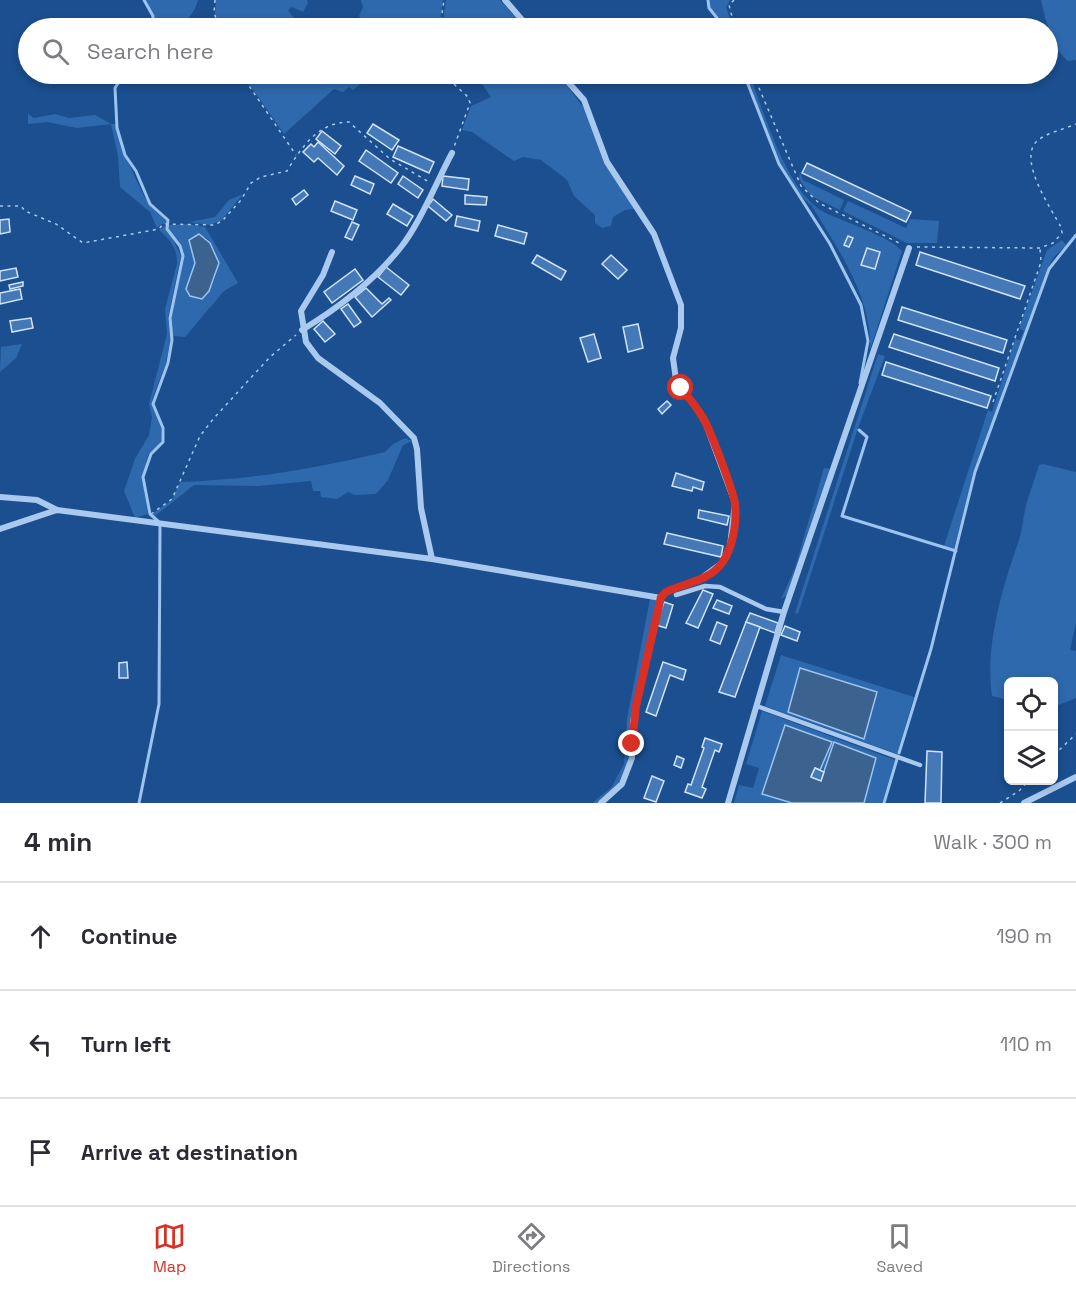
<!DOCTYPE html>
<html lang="en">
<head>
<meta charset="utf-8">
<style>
  body { margin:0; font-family:"Space Grotesk",sans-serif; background:#f2f2f3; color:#2b2b33 }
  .controls { position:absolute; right:18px; bottom:18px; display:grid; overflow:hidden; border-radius:9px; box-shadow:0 3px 9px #0003 }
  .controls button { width:54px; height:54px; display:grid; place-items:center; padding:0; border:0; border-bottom:2px solid #e1e1e2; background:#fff; color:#2b2b33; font:30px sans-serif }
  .stop { position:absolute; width:18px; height:18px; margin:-14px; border:4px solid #d93025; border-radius:50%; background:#fff }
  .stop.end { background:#d93025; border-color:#fff; box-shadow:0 2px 6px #0008 }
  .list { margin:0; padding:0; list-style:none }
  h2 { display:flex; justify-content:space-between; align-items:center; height:78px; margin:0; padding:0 24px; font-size:26px }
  h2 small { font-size:20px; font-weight:400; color:#7c7c81 }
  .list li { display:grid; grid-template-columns:39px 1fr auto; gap:18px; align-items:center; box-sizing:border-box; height:108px; padding:0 24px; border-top:2px solid #e1e1e2 }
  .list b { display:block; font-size:22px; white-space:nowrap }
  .list em { font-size:20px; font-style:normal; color:#7c7c81 }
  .icon { flex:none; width:33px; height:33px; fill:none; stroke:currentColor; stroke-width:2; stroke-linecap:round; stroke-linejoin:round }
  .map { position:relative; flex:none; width:1076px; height:803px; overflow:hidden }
  .search { position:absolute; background:#fff; box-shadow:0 3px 9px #0003; left:18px; right:18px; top:18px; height:66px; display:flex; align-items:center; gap:15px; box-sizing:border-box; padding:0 21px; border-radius:33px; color:#7c7c81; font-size:22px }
  .sheet { height:402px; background:#fff }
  nav { display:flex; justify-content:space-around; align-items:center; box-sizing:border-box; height:84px; border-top:2px solid #e1e1e2; background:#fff; font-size:16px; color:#7c7c81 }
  nav a { display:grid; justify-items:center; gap:3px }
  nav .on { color:#d93025 }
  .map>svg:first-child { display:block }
  .green { fill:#2e69ad; fill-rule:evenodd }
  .water { fill:#3c6290; stroke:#9cc4f0; stroke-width:1.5 }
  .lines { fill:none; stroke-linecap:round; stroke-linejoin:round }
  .stream { stroke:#9cc4f0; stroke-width:3 }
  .building { fill:#4478b7; stroke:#cfe3fa; stroke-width:1.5 }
  .path { stroke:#a9c9ee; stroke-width:1.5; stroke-dasharray:3 4.5; stroke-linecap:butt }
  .service { stroke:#a9c9ee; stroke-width:4.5 }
  .minor { stroke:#a9c9ee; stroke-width:6 }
  .route { stroke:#d93025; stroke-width:8 }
</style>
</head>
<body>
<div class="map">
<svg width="1076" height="803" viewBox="0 0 1076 803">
  <rect width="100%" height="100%" fill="#1b4f8f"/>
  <g class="green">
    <path d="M145 0H198C191 25 175 28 151 28L154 16Z"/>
    <polygon points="216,0 307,0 308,3 303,12 292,7 288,10 301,28 221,28 215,13"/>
    <polygon points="361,0 443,0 439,28 419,28 395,22 388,28 367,28 359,16 363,7"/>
    <polygon points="446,0 500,0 525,28 442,28"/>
    <polygon points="710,0 730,0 726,7 733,28 727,28 710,7"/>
    <path d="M1041 0H1076V60L1068 61C1051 47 1046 21 1041 0Z"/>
    <polygon points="242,74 362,74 366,80 353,90 349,87 343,92 334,89 284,134"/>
    <polygon points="475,74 558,74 587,112 606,165 634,209 625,210 613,217 611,226 602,228 595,223 595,215 574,196 567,180 541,160 523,157 514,161 472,132 462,130 471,106 491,97"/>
    <path d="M746 74H749C765 113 786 192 824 212 844 222 889 236 902 251L870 350C872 296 838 250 812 206 774 176 763 117 746 74Z"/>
    <path d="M28 114 34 118 55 114 69 118 95 115 111 124H116C117 138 140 191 149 204 154 210 162 215 168 220L167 224H162L157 228 150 212 120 187 118 156 111 124 77 128 47 122 28 124Z"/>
    <polygon points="800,172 803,180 844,200 840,210 811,196 799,179"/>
    <polygon points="243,194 221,221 209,225 189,222 215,217 229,200"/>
    <polygon points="848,201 906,228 910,219 939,221 937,243 907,243 843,211"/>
    <path d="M188 224 205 227 238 283 224 291 185 337 172 336 170 318 183 256 180 246 168 229 169 225ZM206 237C223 258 220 273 206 296L186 289 195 263 189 240Z"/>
    <path d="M166 225 181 256 168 318 171 338 166 363 152 400 161 428 162 439 159 446 149 453 142 477 148 514 135 518 124 491 135 459 149 435 152 417 149 404 167 334 165 309 177 264C178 250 170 239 159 230Z"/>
    <polygon points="1062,240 1066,245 1053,258 1048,268 973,474 954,549 944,546 986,416 988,410 992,412 1015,339 1020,340 1024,331 1019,328 1047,250"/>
    <polygon points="22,344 16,358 0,372 1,347"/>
    <polygon points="878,354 885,356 858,428 798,614 795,613"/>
    <path d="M405 438 412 441 403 445 388 480 376 494 355 495 348 492 337 499 321 497 320 491H313L311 481 258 486 194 485 155 516 152 514 172 500 180 482C250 480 317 468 385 452L393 444Z"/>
    <path d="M1043 464 1076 472V623L1070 650 1076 651V698L1059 705 1054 702V682H1008V700L992 696C985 648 1001 591 1017 546 1022 533 1023 518 1026 505 1030 491 1035 478 1039 465Z"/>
    <polygon points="824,468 831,469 789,594 781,599 795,568"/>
    <polygon points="650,599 656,599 658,605 631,714 630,756 620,783 598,803 592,803 611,788 624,764 627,719"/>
    <polygon points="781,655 914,697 897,754 765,706"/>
    <polygon points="762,711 895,760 882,803 864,803 876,758 820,770 832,742 762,794 792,803 734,803 739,785 753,788 759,768 746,764"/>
  </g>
  <g class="water">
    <polygon points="199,234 210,243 219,263 209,291 202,299 190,296 186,289 195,263 189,240"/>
    <polygon points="800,668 877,692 864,739 788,712"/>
    <polygon points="785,725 832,742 820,770 815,768 811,776 821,780 834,742 876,758 864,803 792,803 762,794"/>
  </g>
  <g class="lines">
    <g class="stream">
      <polyline points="144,0 153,16 151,28"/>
      <polyline points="708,0 709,8 725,28"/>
      <polyline points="132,74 122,77 115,88 117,128 125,155 136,171 150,204 168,220 167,229 180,246 183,256 170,318 172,340 168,363 153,404 163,428 163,442 151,454 143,477 150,514 158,521"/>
      <polyline points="744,74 779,164 830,244 861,305 868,341 860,383"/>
      <polyline points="859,430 867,437 842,516 956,551"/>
      <polyline points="899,753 931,649 975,472 1049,269 1076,235"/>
      <polyline points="139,803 159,704 160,527"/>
      <polyline points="884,803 897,759"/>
    </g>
  </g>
  <g class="building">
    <polygon points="373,124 399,140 392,150 367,133"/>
    <polygon points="322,131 341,146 335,154 316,139"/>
    <polygon points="318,142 344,166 337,175 318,158 314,162 303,152 311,144 314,147"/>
    <polygon points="398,146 434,162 429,173 393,157"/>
    <polygon points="366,150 398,173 391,183 359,161"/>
    <polygon points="807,163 911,212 906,222 802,173"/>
    <polygon points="355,176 374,184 370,194 351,185"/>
    <polygon points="403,176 423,190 418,198 398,184"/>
    <polygon points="443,176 469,179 468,190 442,186"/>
    <polygon points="304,190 308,195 296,205 292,199"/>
    <polygon points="465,195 487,197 486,205 465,204"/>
    <polygon points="433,199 452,215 446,221 428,206"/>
    <polygon points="335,201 357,210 353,220 331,211"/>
    <polygon points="393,204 413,216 407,226 387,214"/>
    <polygon points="457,216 480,221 478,231 455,226"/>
    <polygon points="9,219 10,232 0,234 0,220"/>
    <polygon points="352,222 359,225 352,240 345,237"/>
    <polygon points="498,225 527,233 524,244 495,236"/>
    <polygon points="848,236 853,238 849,247 844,245"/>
    <polygon points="867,248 880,252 875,269 861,265"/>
    <polygon points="920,252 1025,286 1020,299 916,265"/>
    <polygon points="537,255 566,271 561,280 532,263"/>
    <polygon points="611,255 627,270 618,279 602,264"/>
    <polygon points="386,267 409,285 401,295 378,277"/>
    <polygon points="16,268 18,277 0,281 0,271"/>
    <polygon points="355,269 363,280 332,303 324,292"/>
    <polygon points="23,282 23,286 10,289 9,285"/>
    <polygon points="366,288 382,304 389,298 391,300 372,317 355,297"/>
    <polygon points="20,289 22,299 0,304 0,293"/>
    <polygon points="348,304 361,322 354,327 341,309"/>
    <polygon points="902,307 1007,340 1003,353 898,320"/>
    <polygon points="31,318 33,328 12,332 10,321"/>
    <polygon points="323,321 335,334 325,342 314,329"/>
    <polygon points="638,324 643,348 628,352 623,327"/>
    <polygon points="594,334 601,358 588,362 580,338"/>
    <polygon points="894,334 999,368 995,381 889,347"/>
    <polygon points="886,362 991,396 987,408 882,375"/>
    <polygon points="667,401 671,405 662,414 658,409"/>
    <polygon points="676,473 704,482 702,490 693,487 692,491 672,486"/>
    <polygon points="699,510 729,516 727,525 698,518"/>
    <polygon points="667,533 723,546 721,557 664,544"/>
    <polygon points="703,590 713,594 698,628 686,623"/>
    <polygon points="717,600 732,606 729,614 713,608"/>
    <polygon points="664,602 673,605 666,628 656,625"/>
    <polygon points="750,613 778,623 775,633 746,622"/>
    <polygon points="717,622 727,626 720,644 710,640"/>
    <polygon points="746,622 760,627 735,697 719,692"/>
    <polygon points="785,626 800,632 797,641 781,635"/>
    <polygon points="127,662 128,678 119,678 119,663"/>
    <polygon points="663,662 686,670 683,680 670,675 656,716 646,712"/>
    <polygon points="705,738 722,744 719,752 715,750 702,787 706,789 702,798 685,792 688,784 691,785 704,748 702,747"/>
    <polygon points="927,751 942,752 941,803 925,803"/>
    <polygon points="677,756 684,759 681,768 674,765"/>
    <polygon points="815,768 824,772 821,781 811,777"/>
    <polygon points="652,776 664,781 656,802 644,798"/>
  </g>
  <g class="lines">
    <g class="path">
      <polyline points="215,0 214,13 220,28"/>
      <polyline points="734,0 729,5 735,28"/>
      <polyline points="440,28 444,0"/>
      <polyline points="241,74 296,155"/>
      <polyline points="443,74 468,97 470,103 454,147"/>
      <polyline points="753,74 801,186 819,203 901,244"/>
      <path d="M0 206H21L25 211 56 224 83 243 159 229 163 224 215 225 223 220 241 200 251 183 261 177 287 171C302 146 319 122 349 122L390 159 429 182"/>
      <path d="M917 247 1040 248 1053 243 1062 233 1061 227C1052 210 1017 160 1037 141 1046 133 1065 129 1076 124"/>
      <polyline points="993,402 1041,262 1040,249"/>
      <polyline points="151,514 172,499 200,436 214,418 270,357 296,335"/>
      <polyline points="1054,755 1076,734"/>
      <polyline points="1000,803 1019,791 1029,780"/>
    </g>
    <g class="service">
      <polyline points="676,595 705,586 720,587 766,609 784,612"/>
      <polyline points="757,706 920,765"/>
    </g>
    <g class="minor">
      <polyline points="505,0 529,28"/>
      <polyline points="561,74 584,100 607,162 654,234 681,305 681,328 673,358 676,380 704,419 735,503 730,546 722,563 699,580 666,592 661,598 633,721 632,758 622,784 601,803"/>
      <polyline points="332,252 323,275 301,311 306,342 318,358 380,403 414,438 417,449 421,508 432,559"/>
      <path d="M302 330C338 308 375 280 401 247 420 223 437 181 452 153"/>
      <polyline points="0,497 37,500 57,510"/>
      <polyline points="0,529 57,510 432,559 661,598"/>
      <polyline points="728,803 784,612 909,248"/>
      <polyline points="1024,803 1076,777"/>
    </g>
  </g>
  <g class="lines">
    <path class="route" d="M632 744 636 706 661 597 666 592C685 583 709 581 722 563 733 548 737 522 735 504 734 493 710 429 703 418 697 407 689 398 681 388"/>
  </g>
</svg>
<div class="controls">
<button><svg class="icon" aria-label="locate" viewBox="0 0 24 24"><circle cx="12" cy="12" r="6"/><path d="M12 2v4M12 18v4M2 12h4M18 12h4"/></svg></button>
<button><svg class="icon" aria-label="layers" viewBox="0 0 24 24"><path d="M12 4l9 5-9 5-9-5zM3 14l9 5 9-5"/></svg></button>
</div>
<div class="stop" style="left:681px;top:388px"></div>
<div class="stop end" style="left:632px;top:744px"></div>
<div class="search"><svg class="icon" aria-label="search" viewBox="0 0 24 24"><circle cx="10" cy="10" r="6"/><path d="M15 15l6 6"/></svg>Search here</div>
</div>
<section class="sheet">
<h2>4 min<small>Walk · 300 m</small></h2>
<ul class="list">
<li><svg class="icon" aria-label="ahead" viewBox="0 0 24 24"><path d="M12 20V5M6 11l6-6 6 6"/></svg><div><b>Continue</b></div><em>190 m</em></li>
<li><svg class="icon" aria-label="left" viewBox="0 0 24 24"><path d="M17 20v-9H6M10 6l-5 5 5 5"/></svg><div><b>Turn left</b></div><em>110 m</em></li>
<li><svg class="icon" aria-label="arrive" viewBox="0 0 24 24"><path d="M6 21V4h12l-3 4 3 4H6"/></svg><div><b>Arrive at destination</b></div></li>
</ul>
</section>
<nav>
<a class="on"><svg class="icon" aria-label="map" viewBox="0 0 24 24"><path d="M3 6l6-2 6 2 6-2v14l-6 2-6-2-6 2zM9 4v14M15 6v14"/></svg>Map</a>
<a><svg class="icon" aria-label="directions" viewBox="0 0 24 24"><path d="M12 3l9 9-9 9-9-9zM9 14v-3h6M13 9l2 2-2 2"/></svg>Directions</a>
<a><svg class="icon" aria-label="saved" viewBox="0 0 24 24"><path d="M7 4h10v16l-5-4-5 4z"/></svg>Saved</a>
</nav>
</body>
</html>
